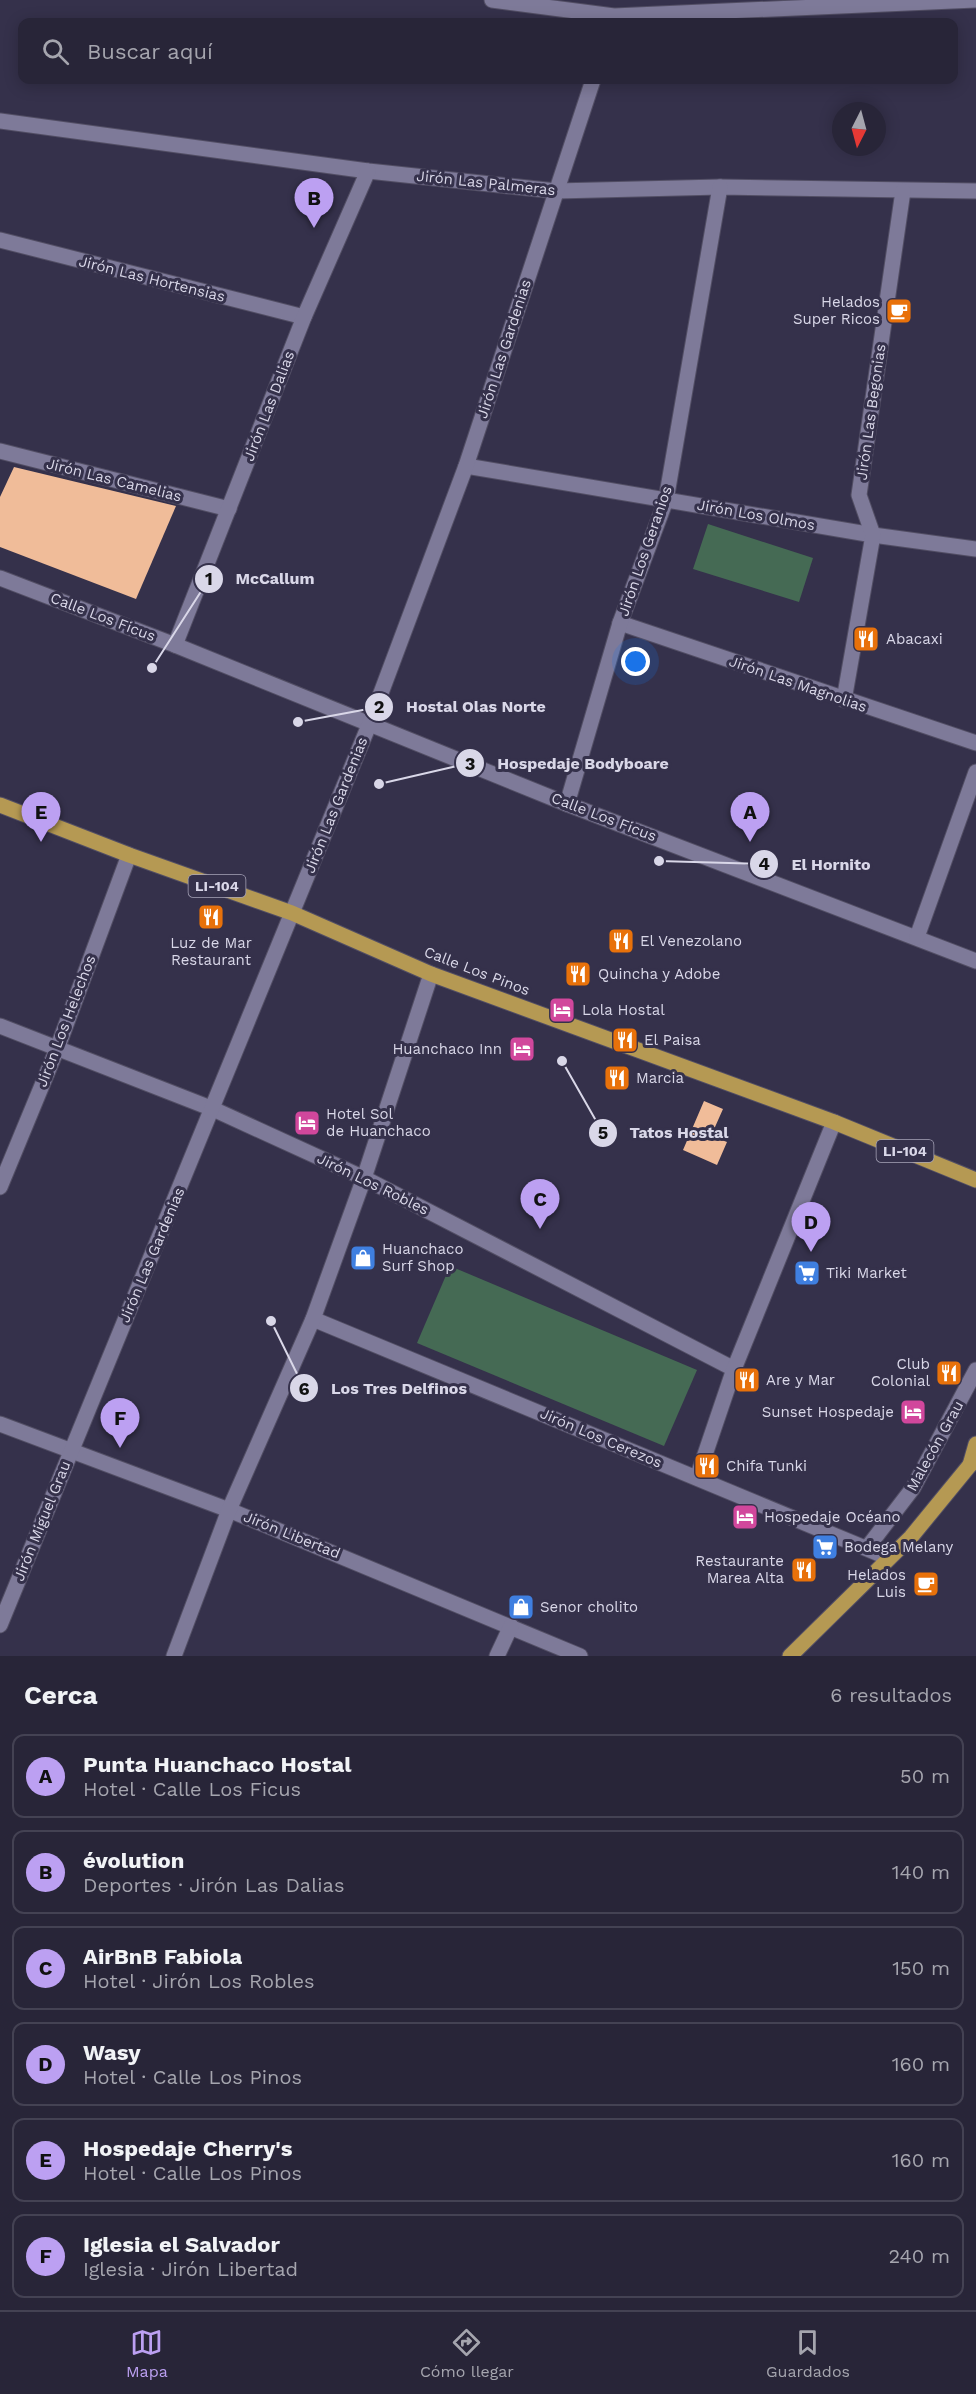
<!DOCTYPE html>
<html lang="es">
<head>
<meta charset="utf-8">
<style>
  body { margin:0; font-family:"Work Sans",sans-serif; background:#302d40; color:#f1f3f6 }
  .compass { position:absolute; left:832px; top:102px; width:54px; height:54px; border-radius:50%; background:#282538; box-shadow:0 3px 15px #0003; rotate:186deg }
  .you { position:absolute; left:636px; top:662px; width:21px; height:21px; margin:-15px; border:4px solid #fff; border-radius:50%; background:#1a73e8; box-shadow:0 0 0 9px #1a73e833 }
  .badge { display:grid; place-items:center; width:39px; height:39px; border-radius:50%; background:#bca0f2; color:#111; font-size:20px; font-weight:700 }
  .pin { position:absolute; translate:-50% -50px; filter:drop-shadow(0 2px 3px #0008) }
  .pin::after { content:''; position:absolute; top:32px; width:21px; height:18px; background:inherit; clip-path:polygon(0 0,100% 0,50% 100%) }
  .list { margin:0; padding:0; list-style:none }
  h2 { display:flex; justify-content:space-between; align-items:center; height:78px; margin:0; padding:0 24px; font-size:26px }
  h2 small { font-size:20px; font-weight:400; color:#a5a5ae }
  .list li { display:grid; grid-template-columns:39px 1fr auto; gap:18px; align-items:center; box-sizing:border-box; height:84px; margin:0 12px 12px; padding:0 12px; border:2px solid #444253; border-radius:12px }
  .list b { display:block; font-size:22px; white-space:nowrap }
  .list p { margin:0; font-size:20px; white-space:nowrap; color:#a5a5ae }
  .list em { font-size:20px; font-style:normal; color:#a5a5ae }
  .icon { flex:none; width:33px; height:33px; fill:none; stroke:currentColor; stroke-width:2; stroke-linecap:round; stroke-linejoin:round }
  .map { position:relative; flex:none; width:976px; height:1656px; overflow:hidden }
  .search { position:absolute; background:#282538; box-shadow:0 3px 15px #0003; left:18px; right:18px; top:18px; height:66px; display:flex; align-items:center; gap:15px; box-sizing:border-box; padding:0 21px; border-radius:12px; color:#a5a5ae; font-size:22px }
  .sheet { height:654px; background:#282538 }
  nav { display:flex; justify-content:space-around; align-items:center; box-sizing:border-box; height:84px; border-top:2px solid #444253; background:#282538; font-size:16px; color:#a5a5ae }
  nav a { display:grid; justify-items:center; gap:3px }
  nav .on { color:#bca0f2 }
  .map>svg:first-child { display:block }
  .green { fill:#456a54 }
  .building { fill:#f0bc99 }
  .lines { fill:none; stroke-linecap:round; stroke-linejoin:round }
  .minor-casing { stroke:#524e64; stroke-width:17 }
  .primary-casing { stroke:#524e64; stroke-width:17 }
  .minor { stroke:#7e7a99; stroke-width:15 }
  .primary { stroke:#b59953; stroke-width:15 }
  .labels { text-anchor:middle; stroke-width:6; stroke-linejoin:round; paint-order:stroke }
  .shield { fill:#35314b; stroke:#a8a5b9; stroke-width:1.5 }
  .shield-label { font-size:14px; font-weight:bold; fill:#d9d7e8 }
  .street-label { font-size:15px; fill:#d9d7e8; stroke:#35314b }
  .poi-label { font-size:15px; fill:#d9d7e8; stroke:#35314b; text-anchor:start }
  .leader { fill:none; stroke:#d9d7e8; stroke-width:2 }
  .callout-dot { fill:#d9d7e8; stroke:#35314b; stroke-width:2 }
  .mark-label { font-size:18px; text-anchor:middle; font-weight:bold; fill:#111 }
  .callout-label { font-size:16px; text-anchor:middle; font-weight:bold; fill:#d9d7e8; stroke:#35314b; stroke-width:6; stroke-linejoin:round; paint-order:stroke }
</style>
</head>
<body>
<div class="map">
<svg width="976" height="1656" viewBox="0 0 976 1656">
  <rect width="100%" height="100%" fill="#35314b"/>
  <g class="green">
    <polygon points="708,524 813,558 799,602 693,569"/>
    <polygon points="450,1266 697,1370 664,1446 417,1343"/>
  </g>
  <g class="building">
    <polygon points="14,467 176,506 136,599 0,547 0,497"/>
    <polygon points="704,1101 723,1109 711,1136 727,1142 717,1165 683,1150"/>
  </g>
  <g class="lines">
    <defs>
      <g id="minor">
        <polyline points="492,0 614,16 975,0"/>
        <polyline points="0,121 368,171 556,191 720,187 976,191"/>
        <polyline points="0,240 304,317"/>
        <polyline points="0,451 229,509"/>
        <polyline points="466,466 873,535 976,549"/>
        <polyline points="0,578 175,645 567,804 976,961"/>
        <polyline points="620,623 976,743"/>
        <polyline points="175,645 304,317 368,171"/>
        <polyline points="844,700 873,535 859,495 903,191"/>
        <polyline points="567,804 620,623 666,500 720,187"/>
        <polyline points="917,937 976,772"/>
        <polyline points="0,1026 213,1109 364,1178 734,1369"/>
        <polyline points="0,1187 57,1049 129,855"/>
        <polyline points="313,1319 889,1558"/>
        <polyline points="0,1424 229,1510 580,1656"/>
        <polyline points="697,1478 734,1369 834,1122"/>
        <polyline points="867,1548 913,1488 976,1370"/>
        <polyline points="0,1625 369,725 466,466 593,80"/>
        <polyline points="174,1656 229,1510 313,1319 364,1178 431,974"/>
        <polyline points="497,1656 511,1626"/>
      </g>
      <g id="primary">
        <polyline points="0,805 129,855 292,913 431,974 834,1122 976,1180"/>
        <polyline points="970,1465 976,1444"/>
        <polyline points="790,1656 911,1537 970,1465 976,1460"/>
      </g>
    </defs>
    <use href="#minor" class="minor-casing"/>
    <use href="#primary" class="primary-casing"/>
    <use href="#minor" class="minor"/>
    <use href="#primary" class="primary"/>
  </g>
  <defs>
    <symbol id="cafe-square" viewBox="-11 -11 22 22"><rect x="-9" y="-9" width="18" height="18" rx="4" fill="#e8710a" stroke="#35314b"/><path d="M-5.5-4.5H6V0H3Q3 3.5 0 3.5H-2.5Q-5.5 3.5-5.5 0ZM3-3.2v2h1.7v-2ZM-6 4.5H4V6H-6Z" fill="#fff"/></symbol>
    <symbol id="restaurant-square" viewBox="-11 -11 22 22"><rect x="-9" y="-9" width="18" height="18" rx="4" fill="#e8710a" stroke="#35314b"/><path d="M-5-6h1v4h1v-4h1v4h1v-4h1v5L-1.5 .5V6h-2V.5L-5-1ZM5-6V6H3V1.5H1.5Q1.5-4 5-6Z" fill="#fff"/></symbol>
    <symbol id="hotel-square" viewBox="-11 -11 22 22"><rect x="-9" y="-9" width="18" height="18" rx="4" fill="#d1479c" stroke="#35314b"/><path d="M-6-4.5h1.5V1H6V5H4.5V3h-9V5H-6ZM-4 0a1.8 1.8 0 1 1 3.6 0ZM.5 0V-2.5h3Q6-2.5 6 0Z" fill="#fff"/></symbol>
    <symbol id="shop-square" viewBox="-11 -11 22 22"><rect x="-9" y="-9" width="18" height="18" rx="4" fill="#3f7fe0" stroke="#35314b"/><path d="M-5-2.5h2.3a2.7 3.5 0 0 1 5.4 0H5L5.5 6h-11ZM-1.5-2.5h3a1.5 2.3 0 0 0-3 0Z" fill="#fff"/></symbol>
    <symbol id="supermarket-square" viewBox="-11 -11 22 22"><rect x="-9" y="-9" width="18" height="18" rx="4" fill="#3f7fe0" stroke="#35314b"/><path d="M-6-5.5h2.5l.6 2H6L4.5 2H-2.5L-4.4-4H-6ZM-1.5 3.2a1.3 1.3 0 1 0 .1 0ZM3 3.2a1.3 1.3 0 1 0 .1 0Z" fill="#fff"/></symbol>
  </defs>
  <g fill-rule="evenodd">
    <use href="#cafe-square" x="884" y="296" width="30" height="30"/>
    <use href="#restaurant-square" x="851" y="624" width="30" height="30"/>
    <use href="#restaurant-square" x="196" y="902" width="30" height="30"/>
    <use href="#restaurant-square" x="606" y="926" width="30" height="30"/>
    <use href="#restaurant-square" x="563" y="959" width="30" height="30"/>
    <use href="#hotel-square" x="547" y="995" width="30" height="30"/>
    <use href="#restaurant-square" x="610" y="1025" width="30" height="30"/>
    <use href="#hotel-square" x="507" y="1034" width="30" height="30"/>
    <use href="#restaurant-square" x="602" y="1063" width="30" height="30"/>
    <use href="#hotel-square" x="292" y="1108" width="30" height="30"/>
    <use href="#shop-square" x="348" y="1243" width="30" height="30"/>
    <use href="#supermarket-square" x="792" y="1258" width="30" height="30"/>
    <use href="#restaurant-square" x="934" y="1358" width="30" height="30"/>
    <use href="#restaurant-square" x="732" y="1365" width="30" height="30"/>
    <use href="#hotel-square" x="898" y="1397" width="30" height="30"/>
    <use href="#restaurant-square" x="692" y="1451" width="30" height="30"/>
    <use href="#hotel-square" x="730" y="1502" width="30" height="30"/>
    <use href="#supermarket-square" x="810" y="1532" width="30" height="30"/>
    <use href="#restaurant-square" x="789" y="1555" width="30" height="30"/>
    <use href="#cafe-square" x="911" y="1569" width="30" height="30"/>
    <use href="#shop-square" x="506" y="1592" width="30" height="30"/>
  </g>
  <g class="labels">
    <g class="shield">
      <rect x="188.5" y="875" width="57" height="22" rx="4.5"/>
      <rect x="876.5" y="1140" width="57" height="22" rx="4.5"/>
    </g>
    <g class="shield-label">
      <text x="217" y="891">LI-104</text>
      <text x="905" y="1156">LI-104</text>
    </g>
    <g class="street-label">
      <text transform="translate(486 183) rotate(6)" y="5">Jirón Las Palmeras</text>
      <text transform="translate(152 279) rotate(14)" y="5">Jirón Las Hortensias</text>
      <text transform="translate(504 349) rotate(-72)" y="5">Jirón Las Gardenias</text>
      <text transform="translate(269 406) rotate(-69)" y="5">Jirón Las Dalias</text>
      <text transform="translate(871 412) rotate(-82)" y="5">Jirón Las Begonias</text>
      <text transform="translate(114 480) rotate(14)" y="5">Jirón Las Camelias</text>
      <text transform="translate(756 515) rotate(10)" y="5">Jirón Los Olmos</text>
      <text transform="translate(645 551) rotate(-71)" y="5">Jirón Los Geranios</text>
      <text transform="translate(103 617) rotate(21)" y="5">Calle Los Ficus</text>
      <text transform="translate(798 684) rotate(19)" y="5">Jirón Las Magnolias</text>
      <text transform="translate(336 805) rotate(-68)" y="5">Jirón Las Gardenias</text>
      <text transform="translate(604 817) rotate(21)" y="5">Calle Los Ficus</text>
      <text transform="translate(477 971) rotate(21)" y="5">Calle Los Pinos</text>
      <text transform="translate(66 1021) rotate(-69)" y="5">Jirón Los Helechos</text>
      <text transform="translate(373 1184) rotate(26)" y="5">Jirón Los Robles</text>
      <text transform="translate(152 1255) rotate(-67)" y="5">Jirón Las Gardenias</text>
      <text transform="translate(601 1438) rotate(23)" y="5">Jirón Los Cerezos</text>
      <text transform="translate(935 1446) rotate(-61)" y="5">Malecón Grau</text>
      <text transform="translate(42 1521) rotate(-68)" y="5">Jirón Miguel Grau</text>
      <text transform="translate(292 1535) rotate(22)" y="5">Jirón Libertad</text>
    </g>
    <g class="poi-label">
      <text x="880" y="307" text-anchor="end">Helados<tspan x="880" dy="17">Super Ricos</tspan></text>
      <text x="886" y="644">Abacaxi</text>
      <text x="640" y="946">El Venezolano</text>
      <text x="211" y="948" text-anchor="middle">Luz de Mar<tspan x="211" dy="17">Restaurant</tspan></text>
      <text x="598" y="979">Quincha y Adobe</text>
      <text x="582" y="1015">Lola Hostal</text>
      <text x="644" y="1045">El Paisa</text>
      <text x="502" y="1054" text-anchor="end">Huanchaco Inn</text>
      <text x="636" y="1083">Marcia</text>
      <text x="326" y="1119">Hotel Sol<tspan x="326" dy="17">de Huanchaco</tspan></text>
      <text x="382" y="1254">Huanchaco<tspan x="382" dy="17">Surf Shop</tspan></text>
      <text x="826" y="1278">Tiki Market</text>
      <text x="930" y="1369" text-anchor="end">Club<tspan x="930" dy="17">Colonial</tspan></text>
      <text x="766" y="1385">Are y Mar</text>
      <text x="894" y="1417" text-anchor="end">Sunset Hospedaje</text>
      <text x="726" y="1471">Chifa Tunki</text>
      <text x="764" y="1522">Hospedaje Océano</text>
      <text x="844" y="1552">Bodega Melany</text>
      <text x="784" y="1566" text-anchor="end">Restaurante<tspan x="784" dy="17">Marea Alta</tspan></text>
      <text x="906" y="1580" text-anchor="end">Helados<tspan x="906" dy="17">Luis</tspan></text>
      <text x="540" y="1612">Senor cholito</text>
    </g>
  </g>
  <path class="leader" d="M152 668L209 579M298 722L379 707M379 784L470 763M659 861L764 864M562 1061L603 1133M271 1321L304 1388"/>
  <g class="callout-dot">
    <circle cx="152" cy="668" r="6"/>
    <circle cx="298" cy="722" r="6"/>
    <circle cx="379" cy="784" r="6"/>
    <circle cx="659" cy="861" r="6"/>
    <circle cx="562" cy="1061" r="6"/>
    <circle cx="271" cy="1321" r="6"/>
    <circle cx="209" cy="579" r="15"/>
    <circle cx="379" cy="707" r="15"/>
    <circle cx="470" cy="763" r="15"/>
    <circle cx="764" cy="864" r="15"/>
    <circle cx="603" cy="1133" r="15"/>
    <circle cx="304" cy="1388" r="15"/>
  </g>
  <g class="mark-label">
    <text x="209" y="585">1</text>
    <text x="379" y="713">2</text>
    <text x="470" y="770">3</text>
    <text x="764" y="870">4</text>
    <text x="603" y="1139">5</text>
    <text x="304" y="1395">6</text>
  </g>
  <g class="callout-label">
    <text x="275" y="584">McCallum</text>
    <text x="476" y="712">Hostal Olas Norte</text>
    <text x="583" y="769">Hospedaje Bodyboare</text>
    <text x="831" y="870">El Hornito</text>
    <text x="679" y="1138">Tatos Hostal</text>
    <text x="399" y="1394">Los Tres Delfinos</text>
  </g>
</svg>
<svg class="compass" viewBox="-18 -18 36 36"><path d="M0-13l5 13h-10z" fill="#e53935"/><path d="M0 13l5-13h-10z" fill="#a5a5ae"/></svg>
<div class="you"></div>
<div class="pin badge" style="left:750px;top:842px">A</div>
<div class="pin badge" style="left:314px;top:228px">B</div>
<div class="pin badge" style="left:540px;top:1229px">C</div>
<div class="pin badge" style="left:811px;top:1252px">D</div>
<div class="pin badge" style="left:41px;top:842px">E</div>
<div class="pin badge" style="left:120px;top:1448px">F</div>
<div class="search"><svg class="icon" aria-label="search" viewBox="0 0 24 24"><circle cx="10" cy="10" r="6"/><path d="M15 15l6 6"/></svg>Buscar aquí</div>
</div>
<section class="sheet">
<h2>Cerca<small>6 resultados</small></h2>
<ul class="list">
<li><span class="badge">A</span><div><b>Punta Huanchaco Hostal</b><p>Hotel · Calle Los Ficus</p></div><em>50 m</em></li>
<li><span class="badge">B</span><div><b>évolution</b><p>Deportes · Jirón Las Dalias</p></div><em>140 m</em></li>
<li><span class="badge">C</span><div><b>AirBnB Fabiola</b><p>Hotel · Jirón Los Robles</p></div><em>150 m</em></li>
<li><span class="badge">D</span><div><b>Wasy</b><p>Hotel · Calle Los Pinos</p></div><em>160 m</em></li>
<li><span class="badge">E</span><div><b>Hospedaje Cherry's</b><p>Hotel · Calle Los Pinos</p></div><em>160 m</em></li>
<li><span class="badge">F</span><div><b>Iglesia el Salvador</b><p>Iglesia · Jirón Libertad</p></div><em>240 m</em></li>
</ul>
</section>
<nav>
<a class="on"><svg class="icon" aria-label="map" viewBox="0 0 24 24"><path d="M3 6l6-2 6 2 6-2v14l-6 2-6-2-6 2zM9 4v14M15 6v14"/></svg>Mapa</a>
<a><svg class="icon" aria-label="directions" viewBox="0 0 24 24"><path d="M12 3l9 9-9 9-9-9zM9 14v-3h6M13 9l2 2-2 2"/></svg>Cómo llegar</a>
<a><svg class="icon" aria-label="saved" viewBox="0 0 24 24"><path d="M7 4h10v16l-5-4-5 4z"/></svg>Guardados</a>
</nav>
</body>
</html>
